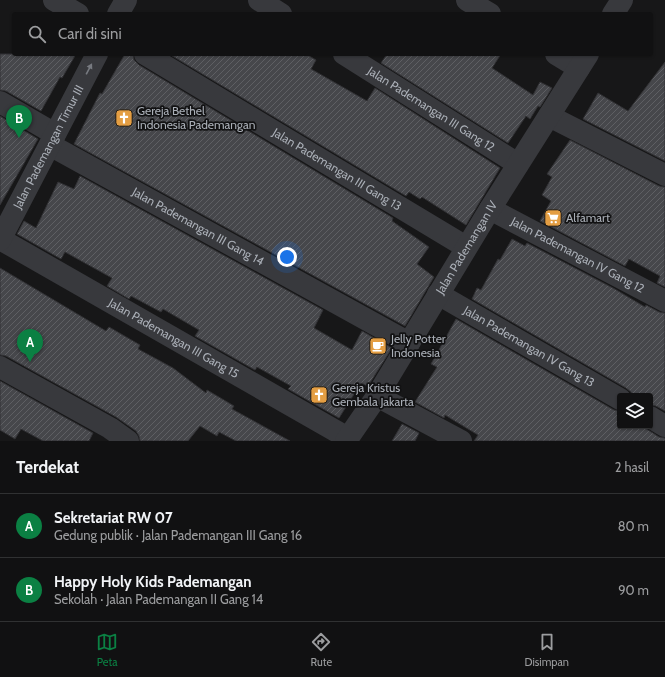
<!DOCTYPE html>
<html lang="id">
<head>
<meta charset="utf-8">
<style>
  body { margin:0; font-family:Cabin,sans-serif; background:#1a1a1b; color:#f1f3f6 }
  .controls { position:absolute; right:12px; bottom:12px; display:grid; overflow:hidden; border-radius:4px; box-shadow:0 1px 3px #0004 }
  .controls button { width:36px; height:36px; display:grid; place-items:center; padding:0; border:0; border-bottom:1px solid #303132; background:#111112; color:#f1f3f6; font:20px sans-serif }
  .you { position:absolute; left:287px; top:257px; width:14px; height:14px; margin:-10px; border:3px solid #fff; border-radius:50%; background:#1a73e8; box-shadow:0 0 0 6px #1a73e833 }
  .badge { display:grid; place-items:center; width:26px; height:26px; border-radius:50%; background:#0b8043; color:#fff; font-size:13px; font-weight:700 }
  .pin { position:absolute; translate:-50% -33px; filter:drop-shadow(0 1px 2px #0008) }
  .pin::after { content:''; position:absolute; top:21px; width:14px; height:12px; background:inherit; clip-path:polygon(0 0,100% 0,50% 100%) }
  .list { margin:0; padding:0; list-style:none }
  h2 { display:flex; justify-content:space-between; align-items:center; height:52px; margin:0; padding:0 16px; font-size:17px }
  h2 small { font-size:13px; font-weight:400; color:#9c9d9f }
  .list li { display:grid; grid-template-columns:26px 1fr auto; gap:12px; align-items:center; box-sizing:border-box; height:64px; padding:0 16px; border-top:1px solid #303132 }
  .list b { display:block; font-size:15px; white-space:nowrap }
  .list p { margin:0; font-size:13px; white-space:nowrap; color:#9c9d9f }
  .list em { font-size:13px; font-style:normal; color:#9c9d9f }
  .icon { flex:none; width:22px; height:22px; fill:none; stroke:currentColor; stroke-width:2; stroke-linecap:round; stroke-linejoin:round }
  .map { position:relative; flex:none; width:665px; height:441px; overflow:hidden }
  .search { position:absolute; background:#111112; box-shadow:0 1px 3px #0004; left:12px; right:12px; top:12px; height:44px; display:flex; align-items:center; gap:10px; box-sizing:border-box; padding:0 14px; border-radius:4px; color:#9c9d9f; font-size:15px }
  .sheet { height:180px; background:#111112 }
  nav { display:flex; justify-content:space-around; align-items:center; box-sizing:border-box; height:56px; border-top:1px solid #303132; background:#111112; font-size:11px; color:#9c9d9f }
  nav a { display:grid; justify-items:center; gap:2px }
  nav .on { color:#0b8043 }
  .map>svg:first-child { display:block }
  .building { fill:url(#building-hatch); stroke:#313134 }
  .lines { fill:none; stroke-linecap:round; stroke-linejoin:round }
  .minor { stroke:#38393d; stroke-width:22 }
  .oneway { fill:#777a80 }
  .labels { text-anchor:middle; stroke-width:3.5; stroke-linejoin:round; paint-order:stroke }
  .street-label { font-size:12px; fill:#aaafb7; stroke:#121213 }
  .poi-label { font-size:12px; fill:#aaafb7; stroke:#121213; text-anchor:start }
</style>
</head>
<body>
<div class="map">
<svg width="665" height="441" viewBox="0 0 665 441">
  <defs>
    <pattern id="building-hatch" width="6" height="6" patternUnits="userSpaceOnUse"><rect width="6" height="6" fill="#46474b"/><path d="M-1 1l2-2M0 6l6-6M5 7l2-2" fill="none" stroke="#5e5f63"/></pattern>
  </defs>
  <rect width="100%" height="100%" fill="#171718"/>
  <g class="building">
    <polygon points="0,54 76,54 62,78 60,77 41,111 6,91 0,90"/>
    <polygon points="125,54 133,54 134,60 139,65 393,218 392,221 429,247 417,264 434,277 405,326 74,144 100,93 102,94"/>
    <polygon points="169,54 306,54 316,60 311,69 367,101 375,88 500,168 466,225 422,197 420,199 409,192 406,196"/>
    <polygon points="387,54 501,54 492,68 533,95 540,82 552,88 540,107 538,106 530,119 526,116 508,143 381,63"/>
    <polygon points="665,62 665,161 583,119 598,93 628,111"/>
    <polygon points="0,116 38,139 0,205"/>
    <polygon points="570,140 659,186 665,187 665,287 657,283 660,276 629,259 625,266 540,221 551,201 542,195 552,177 547,174"/>
    <polygon points="80,176 323,310 314,328 352,350 362,331 392,348 368,386 361,383 339,418 288,389 291,386 257,367 255,370 195,336 199,330 163,309 161,312 131,296 129,299 107,286 112,278 65,252 61,259 17,234 24,221 36,228 58,182 74,189"/>
    <polygon points="512,239 525,246 527,243 613,288 645,307 646,305 659,312 665,313 665,411 656,406 650,405 650,396 632,396 631,392 626,388 472,299 477,288 481,290 498,259 500,260"/>
    <polygon points="0,268 106,331 109,327 140,345 138,349 173,368 206,393 207,390 234,406 232,409 290,441 236,441 219,432 217,436 200,426 188,441 140,441 139,436 136,431 116,417 6,356 0,355"/>
    <polygon points="456,319 614,410 620,411 620,426 642,426 659,437 665,438 665,441 474,441 478,435 445,415 444,418 415,402 437,367 431,364"/>
    <polygon points="0,381 93,433 89,441 43,441 21,429 15,439 0,430"/>
    <polygon points="402,424 419,433 415,441 392,441"/>
  </g>
  <g class="lines">
    <g class="minor">
      <polyline points="54,0 78,14"/>
      <polyline points="259,0 281,14"/>
      <polyline points="467,0 490,14"/>
      <polyline points="118,14 126,0"/>
      <polyline points="613,14 622,0"/>
      <path id="s1" d="M145 54 466 247"/>
      <path id="s2" d="M344 54 518 164"/>
      <polyline points="556,54 579,68"/>
      <polyline points="0,102 55,134"/>
      <polyline points="549,116 665,175"/>
      <path id="s3" d="M50 145 409 343"/>
      <path id="s4" d="M490 209 665 301"/>
      <path id="s5" d="M0 239 348 438"/>
      <path id="s6" d="M0 240 97 54"/>
      <path id="s7" d="M438 294 620 399"/>
      <polyline points="0,367 110,428 128,441"/>
      <polyline points="377,396 461,441"/>
      <polyline points="650,417 665,426"/>
      <path id="s8" d="M346 441 377 396 490 209 588 54"/>
    </g>
  </g>
  <defs><path id="oneway-solid" d="M-6-.8H1V-3.2L6.5 0L1 3.2V.8H-6Z"/></defs>
  <use class="oneway" href="#oneway-solid" transform="translate(89 69) rotate(-62)"/>
  <defs>
    <symbol id="church-square" viewBox="-11 -11 22 22"><rect x="-9" y="-9" width="18" height="18" rx="4" fill="#e49e43" stroke="#121213"/><path d="M-1.2-6h2.4v3.5h3.3v2.4h-3.3V6h-2.4V-.1h-3.3v-2.4h3.3Z" fill="#fff"/></symbol>
    <symbol id="supermarket-square" viewBox="-11 -11 22 22"><rect x="-9" y="-9" width="18" height="18" rx="4" fill="#e49e43" stroke="#121213"/><path d="M-6-5.5h2.5l.6 2H6L4.5 2H-2.5L-4.4-4H-6ZM-1.5 3.2a1.3 1.3 0 1 0 .1 0ZM3 3.2a1.3 1.3 0 1 0 .1 0Z" fill="#fff"/></symbol>
    <symbol id="cafe-square" viewBox="-11 -11 22 22"><rect x="-9" y="-9" width="18" height="18" rx="4" fill="#e49e43" stroke="#121213"/><path d="M-5.5-4.5H6V0H3Q3 3.5 0 3.5H-2.5Q-5.5 3.5-5.5 0ZM3-3.2v2h1.7v-2ZM-6 4.5H4V6H-6Z" fill="#fff"/></symbol>
  </defs>
  <g fill-rule="evenodd">
    <use href="#church-square" x="114" y="108" width="20" height="20"/>
    <use href="#supermarket-square" x="543" y="208" width="20" height="20"/>
    <use href="#cafe-square" x="368" y="336" width="20" height="20"/>
    <use href="#church-square" x="309" y="385" width="20" height="20"/>
  </g>
  <g class="labels">
    <g class="street-label">
      <text dy="4" stroke="none"><textPath href="#s2" startOffset="103">Jalan Pademangan III Gang 12</textPath></text>
      <text dy="4" stroke="none"><textPath href="#s6" startOffset="105">Jalan Pademangan Timur III</textPath></text>
      <text dy="4" stroke="none"><textPath href="#s1" startOffset="224">Jalan Pademangan III Gang 13</textPath></text>
      <text dy="4" stroke="none"><textPath href="#s3" startOffset="169">Jalan Pademangan III Gang 14</textPath></text>
      <text dy="4" stroke="none"><textPath href="#s8" startOffset="228">Jalan Pademangan IV</textPath></text>
      <text dy="4" stroke="none"><textPath href="#s4" startOffset="99">Jalan Pademangan IV Gang 12</textPath></text>
      <text dy="4" stroke="none"><textPath href="#s5" startOffset="200">Jalan Pademangan III Gang 15</textPath></text>
      <text dy="4" stroke="none"><textPath href="#s7" startOffset="105">Jalan Pademangan IV Gang 13</textPath></text>
    </g>
    <g class="poi-label">
      <text x="137" y="115">Gereja Bethel<tspan x="137" dy="14">Indonesia Pademangan</tspan></text>
      <text x="566" y="222">Alfamart</text>
      <text x="391" y="343">Jelly Potter<tspan x="391" dy="14">Indonesia</tspan></text>
      <text x="332" y="392">Gereja Kristus<tspan x="332" dy="14">Gembala Jakarta</tspan></text>
    </g>
  </g>
</svg>
<div class="controls">
<button><svg class="icon" aria-label="layers" viewBox="0 0 24 24"><path d="M12 4l9 5-9 5-9-5zM3 14l9 5 9-5"/></svg></button>
</div>
<div class="you"></div>
<div class="pin badge" style="left:30px;top:362px">A</div>
<div class="pin badge" style="left:19px;top:138px">B</div>
<div class="search"><svg class="icon" aria-label="search" viewBox="0 0 24 24"><circle cx="10" cy="10" r="6"/><path d="M15 15l6 6"/></svg>Cari di sini</div>
</div>
<section class="sheet">
<h2>Terdekat<small>2 hasil</small></h2>
<ul class="list">
<li><span class="badge">A</span><div><b>Sekretariat RW 07</b><p>Gedung publik · Jalan Pademangan III Gang 16</p></div><em>80 m</em></li>
<li><span class="badge">B</span><div><b>Happy Holy Kids Pademangan</b><p>Sekolah · Jalan Pademangan II Gang 14</p></div><em>90 m</em></li>
</ul>
</section>
<nav>
<a class="on"><svg class="icon" aria-label="map" viewBox="0 0 24 24"><path d="M3 6l6-2 6 2 6-2v14l-6 2-6-2-6 2zM9 4v14M15 6v14"/></svg>Peta</a>
<a><svg class="icon" aria-label="directions" viewBox="0 0 24 24"><path d="M12 3l9 9-9 9-9-9zM9 14v-3h6M13 9l2 2-2 2"/></svg>Rute</a>
<a><svg class="icon" aria-label="saved" viewBox="0 0 24 24"><path d="M7 4h10v16l-5-4-5 4z"/></svg>Disimpan</a>
</nav>
</body>
</html>
